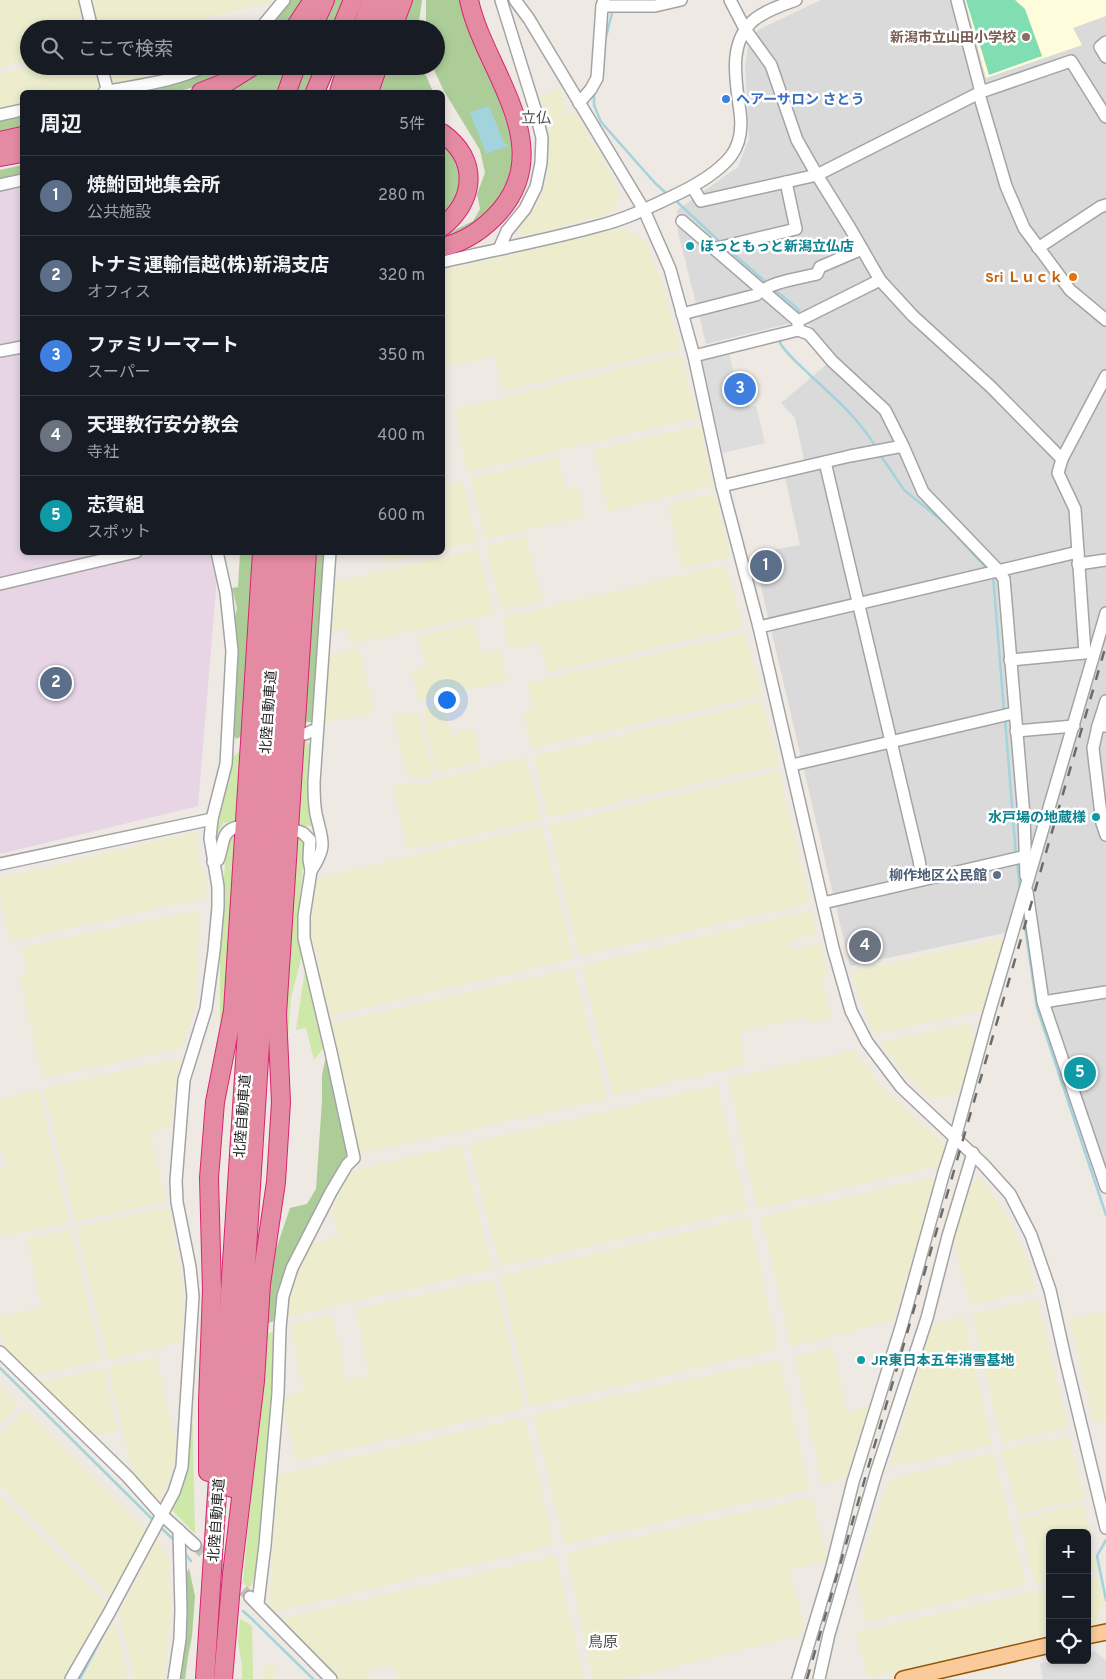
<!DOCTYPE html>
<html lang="ja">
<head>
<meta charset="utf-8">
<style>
  body { margin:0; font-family:Overpass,"Noto Sans JP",sans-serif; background:#20242c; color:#f1f3f6 }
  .controls { position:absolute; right:15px; bottom:15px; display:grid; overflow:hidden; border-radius:8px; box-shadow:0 2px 8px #0003 }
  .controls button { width:45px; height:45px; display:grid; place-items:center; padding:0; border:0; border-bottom:1px solid #363941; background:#171b24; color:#f1f3f6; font:25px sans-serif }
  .you { position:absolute; left:446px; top:699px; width:18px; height:18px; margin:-12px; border:4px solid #fff; border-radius:50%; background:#1a73e8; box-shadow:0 0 0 8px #1a73e833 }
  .badge { display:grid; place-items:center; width:32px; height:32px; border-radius:50%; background:#df878f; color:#fff; font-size:16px; font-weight:700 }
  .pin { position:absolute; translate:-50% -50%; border:2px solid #fff; box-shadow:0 1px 5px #0006 }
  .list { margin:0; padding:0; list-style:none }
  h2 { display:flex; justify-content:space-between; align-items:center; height:65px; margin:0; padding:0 20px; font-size:21px }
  h2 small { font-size:16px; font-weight:400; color:#9ea1a6 }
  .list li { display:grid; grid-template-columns:32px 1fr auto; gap:15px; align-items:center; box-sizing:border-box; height:80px; padding:0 20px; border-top:1px solid #363941 }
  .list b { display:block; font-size:19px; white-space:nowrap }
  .list p { margin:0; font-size:16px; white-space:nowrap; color:#9ea1a6 }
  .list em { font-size:16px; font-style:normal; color:#9ea1a6 }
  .icon { flex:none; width:28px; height:28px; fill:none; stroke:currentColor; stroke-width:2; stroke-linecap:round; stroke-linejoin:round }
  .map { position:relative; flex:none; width:1106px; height:1679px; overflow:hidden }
  .search { position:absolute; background:#171b24; box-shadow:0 2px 8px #0003; left:20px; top:20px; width:425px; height:55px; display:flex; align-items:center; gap:12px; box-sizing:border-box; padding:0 18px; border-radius:28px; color:#9ea1a6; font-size:19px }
  .panel { position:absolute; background:#171b24; box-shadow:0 2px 8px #0003; left:20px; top:90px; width:425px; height:465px; border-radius:8px }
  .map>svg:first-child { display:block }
  .residential { fill:#dbdada }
  .industrial { fill:#e7d5e5 }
  .education { fill:#fffcdb }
  .farmland { fill:#ededce }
  .grass { fill:#cde8a8 }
  .forest { fill:#accd98 }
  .pitch { fill:#81ddb2 }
  .parking { fill:#ddd }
  .water { fill:#a3d3dc }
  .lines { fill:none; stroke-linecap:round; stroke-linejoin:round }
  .stream { stroke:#a3d3dc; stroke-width:2.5 }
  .minor-tunnel { stroke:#c4c0bb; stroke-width:11; stroke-dasharray:11 5.5; stroke-linecap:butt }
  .minor-casing { stroke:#a4a4a4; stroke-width:14 }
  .major-casing { stroke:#955801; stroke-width:18 }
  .highway-casing { stroke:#d72570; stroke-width:20 }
  .minor { stroke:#fff; stroke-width:11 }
  .major { stroke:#fbca9b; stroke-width:15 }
  .highway { stroke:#e58aa3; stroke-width:18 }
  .rail { stroke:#6b6b6b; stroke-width:2.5; stroke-dasharray:10 10; stroke-linecap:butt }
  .education-dot { fill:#8d6e63; stroke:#fff; stroke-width:2 }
  .shop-dot { fill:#3f7fe0; stroke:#fff; stroke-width:2 }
  .culture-dot { fill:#0f9aa8; stroke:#fff; stroke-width:2 }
  .food-dot { fill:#e8710a; stroke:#fff; stroke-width:2 }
  .service-dot { fill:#5c6f8a; stroke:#fff; stroke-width:2 }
  .labels { text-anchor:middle; stroke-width:5; stroke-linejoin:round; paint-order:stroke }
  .education-label { font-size:14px; font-weight:bold; fill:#785e54; stroke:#fff; text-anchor:end }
  .shop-label { font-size:14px; font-weight:bold; fill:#366cbe; stroke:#fff; text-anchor:start }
  .culture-label { font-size:14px; font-weight:bold; fill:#0d838f; stroke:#fff; text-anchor:start }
  .food-label { font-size:14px; font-weight:bold; fill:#c56008; stroke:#fff; text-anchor:end }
  .street-label { font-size:14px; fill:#1d1d1d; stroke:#fff }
  .service-label { font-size:14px; font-weight:bold; fill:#4e5e75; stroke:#fff; text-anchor:end }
  .neighbourhood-label { font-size:15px; fill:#505050; stroke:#fff }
</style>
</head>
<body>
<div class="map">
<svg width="1106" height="1679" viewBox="0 0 1106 1679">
  <rect width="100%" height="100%" fill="#eee9e3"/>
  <polygon class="residential" points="821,0 1106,0 1106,1178 1047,1006 1038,926 850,966 753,553 800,545 785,477 807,473 795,418 781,403 834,358 803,316 788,324 706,344 678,232 677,210 738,167 749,139 745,67 748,47 758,30"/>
  <polygon class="industrial" points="22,187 22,552 219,553 198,806 0,854 0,192"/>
  <polygon class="education" points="965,0 1106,0 1106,16 1073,28 1082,45 986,78"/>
  <g class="farmland">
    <polygon points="0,0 79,0 86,29 29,29 29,61 0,67"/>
    <polygon points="90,0 272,0 271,2 159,29 97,29"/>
    <polygon points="246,19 249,29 202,29"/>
    <polygon points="34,66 95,66 101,88 79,92 22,92 22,104 0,109 0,74"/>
    <polygon points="106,66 186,66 172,71 110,86"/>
    <polygon points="561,89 566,115 575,113 599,152 617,187 620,195 612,213 520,237 518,227 534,209 545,186 548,166 549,145 548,119 539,95"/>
    <polygon points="622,228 646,241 662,284 680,349 502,391 495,356 445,367 442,356 443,270"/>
    <polygon points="681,354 697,418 467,472 454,409"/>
    <polygon points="700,425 713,486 608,511 594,450"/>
    <polygon points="558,457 565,489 577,486 584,517 485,539 470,478"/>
    <polygon points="463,481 477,541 443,549 443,485"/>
    <polygon points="715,493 730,557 682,568 668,504"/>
    <polygon points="526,537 543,601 502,611 486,546"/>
    <polygon points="478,549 494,614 351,644 348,628 332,632 336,582"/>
    <polygon points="383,553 383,552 430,553 386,563"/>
    <polygon points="725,565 744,627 547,673 540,643 509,649 502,618"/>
    <polygon points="473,623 482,654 500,649 507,681 419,701 411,671 426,667 418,636"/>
    <polygon points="745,633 762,696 532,748 523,713 534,710 527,683"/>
    <polygon points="359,648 374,712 324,723 328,655"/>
    <polygon points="762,701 779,765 547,818 534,756"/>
    <polygon points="443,704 452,735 473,728 481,762 435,772 423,709"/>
    <polygon points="418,711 433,776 418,779 414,777 408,778 393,716"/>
    <polygon points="526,757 542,820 407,850 393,786 411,782 417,785"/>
    <polygon points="779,771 810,903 579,956 549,825"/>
    <polygon points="542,826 573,959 330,1016 308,916 317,878"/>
    <polygon points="197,832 197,856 200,865 204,872 208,897 10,942 0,895 0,878"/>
    <polygon points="200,910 196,1003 182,1048 43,1078 19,975 27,973 21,947"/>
    <polygon points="811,910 817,934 789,941 792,950 820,943 828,977 822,979 831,1018 807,1023 807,1017 739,1032 746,1065 613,1095 581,966"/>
    <polygon points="1005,938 984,1010 875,1034 865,1013 851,972"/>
    <polygon points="574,968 607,1099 359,1154 331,1023"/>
    <polygon points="970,1023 975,1042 962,1093 931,1099 913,1084 880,1042"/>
    <polygon points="855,1050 881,1087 946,1146 941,1169 928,1168 757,1209 728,1078"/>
    <polygon points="175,1059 182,1059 175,1080 173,1094 171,1128 150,1132 166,1201 75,1222 44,1088"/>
    <polygon points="717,1085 747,1210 500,1267 468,1144"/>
    <polygon points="39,1090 69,1223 0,1237 0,1169 8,1166 2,1148 0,1147 0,1099"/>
    <polygon points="461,1145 493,1269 286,1317 289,1296 295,1276 311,1244 339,1236 332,1209 351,1171"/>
    <polygon points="979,1177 1003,1209 1014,1229 1025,1255 1036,1290 970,1305 954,1242 971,1185"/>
    <polygon points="929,1178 936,1179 894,1320 791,1347 761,1217"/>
    <polygon points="169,1207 184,1292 182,1342 108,1360 76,1227"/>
    <polygon points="749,1217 778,1349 530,1407 500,1276"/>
    <polygon points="71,1229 101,1361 32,1376 4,1348 0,1332 0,1316 42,1307 27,1239"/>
    <polygon points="494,1279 525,1408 296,1461 285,1415 284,1396 304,1391 290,1324 332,1315 347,1380 369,1376 356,1309"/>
    <polygon points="1037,1300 1068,1428 1002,1443 972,1314"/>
    <polygon points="1095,1313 1106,1314 1106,1419 1094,1422 1069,1319"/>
    <polygon points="964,1316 992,1445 890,1467 932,1324"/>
    <polygon points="832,1347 847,1413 869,1406 847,1477 822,1484 795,1357"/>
    <polygon points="156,1357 177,1446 173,1469 167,1486 157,1501 134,1477 108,1367"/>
    <polygon points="779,1360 810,1489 564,1544 533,1414"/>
    <polygon points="103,1368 118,1432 92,1436 39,1382"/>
    <polygon points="0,1386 19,1405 0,1423"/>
    <polygon points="25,1409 146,1530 111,1596 0,1484 0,1434"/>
    <polygon points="525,1417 554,1545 273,1612 269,1606 278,1475"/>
    <polygon points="1069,1436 1084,1499 1018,1514 1001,1450"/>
    <polygon points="993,1453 1026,1584 866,1622 856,1580 888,1480"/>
    <polygon points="0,1496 106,1601 65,1679 0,1679"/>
    <polygon points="812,1497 827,1561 789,1570 804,1625 800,1636 622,1679 593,1679 566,1553"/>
    <polygon points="1084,1504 1097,1569 1087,1571 1087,1533 1050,1533 1050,1580 1034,1583 1019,1519"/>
    <polygon points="158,1538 170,1561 168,1579 172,1609 165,1660 165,1679 134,1679 119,1612"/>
    <polygon points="556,1556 584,1679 398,1679 394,1665 368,1670 369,1679 338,1679 278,1619"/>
    <polygon points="1097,1577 1104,1603 1095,1623 1087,1625 1087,1579"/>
    <polygon points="1050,1588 1050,1634 868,1678 856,1632"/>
    <polygon points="116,1625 128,1679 83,1679 110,1628"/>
    <polygon points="273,1664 276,1679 263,1679 264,1667"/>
  </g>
  <g class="grass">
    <path d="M303 739 311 746C309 773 308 799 313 826H297Z"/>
    <polygon points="241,750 238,821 223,823 214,843 218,813 225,782 229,779 230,760"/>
    <polygon points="236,829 227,998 220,1024 220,932 227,836"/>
    <polygon points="296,833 305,843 297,928 302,955 291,998 288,1037 284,1020"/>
    <polygon points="305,970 323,1048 314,1060 306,1028 296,1030"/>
    <polygon points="271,1332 275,1336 270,1440 256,1574 251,1586 247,1588 243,1581 266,1335"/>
    <polygon points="192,1400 195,1534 171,1509 184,1477"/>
    <polygon points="240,1619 252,1626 253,1679 242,1679 242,1667 238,1641"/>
  </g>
  <g class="forest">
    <polygon points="291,0 306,0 285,29 267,29"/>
    <polygon points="330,0 348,0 336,29 318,29"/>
    <polygon points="411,0 422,0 418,29 399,29"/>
    <polygon points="426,0 462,0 478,54 491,73 514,125 513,176 497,207 480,223 450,237 444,235 473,221 480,209 477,194 485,173 480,150 444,91 432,66 436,66 436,29 426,29"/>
    <polygon points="216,66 240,66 201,85 176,92 124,92 191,78"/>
    <polygon points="265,66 292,66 283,92 219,92 256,73"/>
    <polygon points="302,66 319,66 307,92 294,92"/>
    <polygon points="385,66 422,66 433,92 376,92"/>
    <polygon points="22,113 22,126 0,131 0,118"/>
    <polygon points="442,142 460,163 460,197 442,217"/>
    <polygon points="22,165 22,178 0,182 0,170"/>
    <polygon points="240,553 257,553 244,735 236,739 231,728 233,626 237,608 232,588 238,587"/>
    <polygon points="313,553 324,553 313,722 302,722"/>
    <polygon points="326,1056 347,1154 287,1266 278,1289 274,1321 266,1324 270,1267 290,1208 307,1204 316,1189 322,1101 322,1075"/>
    <polygon points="189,1568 195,1596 192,1636 188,1657 185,1679 176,1679 183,1581"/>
  </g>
  <polygon class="pitch" points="966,0 1015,0 1025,9 1042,56 989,75"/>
  <g class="parking">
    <polygon points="729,352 734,375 743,373 750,407 756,406 765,443 723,453 700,359"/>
    <polygon points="1094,1651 1106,1660 1106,1679 1043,1679 1040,1664 1055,1660 1087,1660 1087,1653"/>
  </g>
  <polygon class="water" points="489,106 504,143 507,143 508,146 486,154 470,112"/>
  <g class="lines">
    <g class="stream">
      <polyline points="604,45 613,9"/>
      <polyline points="594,92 594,105 601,122 655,183 667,194"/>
      <polyline points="674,199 721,243"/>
      <polyline points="729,250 768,284"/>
      <polyline points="774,289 799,310 796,314"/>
      <path d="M782 337 780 343C788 356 801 366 812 377 836 399 860 420 877 449"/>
      <polyline points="879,453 904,490 946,524 987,569"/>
      <polyline points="993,575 1004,711"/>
      <polyline points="1005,719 1016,856"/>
      <polyline points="1017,861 1020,890"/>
      <polyline points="1023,913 1037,1008 1106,1215"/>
      <polyline points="0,1368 155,1522"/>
      <polyline points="159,1526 175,1541"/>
      <polyline points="1106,1540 1097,1556 1106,1600"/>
      <polyline points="183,1551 191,1561"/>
      <polyline points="243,1611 252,1619 313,1679"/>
      <polyline points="80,1679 113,1616"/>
    </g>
    <polyline class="minor-tunnel" points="195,1545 250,1597"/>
    <defs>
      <g id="minor">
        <polyline points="85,0 92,29"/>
        <polyline points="515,0 529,19 644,210 670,269 694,356 722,486 759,627 833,948 851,1011 867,1042 901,1087 983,1164 1010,1194 1031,1235 1050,1290 1066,1362 1106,1528"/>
        <polyline points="730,0 745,29 771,65 797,140 817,175 850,228 880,280 913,316 991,387 1062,459"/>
        <polyline points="957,0 981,92"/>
        <polyline points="602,6 655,6 681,0"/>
        <polyline points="260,29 284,0"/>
        <polyline points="1106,42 1100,47 1106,57"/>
        <polyline points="101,66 108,92"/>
        <path d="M104 92C138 85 174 82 205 66"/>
        <polyline points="979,94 1006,186 1024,228 1070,290 1106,320"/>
        <polyline points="579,103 591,89 597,78 602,6 604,0"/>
        <polyline points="0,115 22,110"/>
        <polyline points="0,185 22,180"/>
        <polyline points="693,188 701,201 817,175 981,92 1071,61 1106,117"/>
        <polyline points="682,221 798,321 798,330"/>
        <polyline points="1038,248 1100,207 1106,205"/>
        <polyline points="499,249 507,231 525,209 536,187 541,163 542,138 535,109 501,0"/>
        <polyline points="716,250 721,247 796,229 786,182"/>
        <path d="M442 262C494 250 547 240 598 226 623 220 646 209 669 198 691 188 716 175 731 156 741 143 742 127 740 112 736 81 727 42 755 19 767 10 782 5 796 0"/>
        <path d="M682 314 756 295C772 281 797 279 817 274L820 267 862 249"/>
        <polyline points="798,321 880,280"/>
        <polyline points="0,351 22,347"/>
        <polyline points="694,356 798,330 809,334 832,361 885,410 903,446 923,492 998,570 1004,579 1024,816 1026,876"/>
        <polyline points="825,462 919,860 922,879"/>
        <polyline points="722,486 850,456 903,446"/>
        <polyline points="1078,564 1106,560"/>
        <polyline points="0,584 136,552"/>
        <polyline points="759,627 1078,552"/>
        <polyline points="1010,660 1085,653 1075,509 1058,473 1062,459 1106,376"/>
        <polyline points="1106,701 1098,726 1106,726"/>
        <polyline points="1098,726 1093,748 1102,823 1106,835"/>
        <polyline points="1016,731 1074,726"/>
        <polyline points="305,734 317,729"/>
        <polyline points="792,765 1014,713"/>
        <path d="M213 862 218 860C224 847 220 830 238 827"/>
        <polyline points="0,864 212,819"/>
        <path d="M311 871C328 845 322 841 316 814 314 803 314 793 314 782L330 552"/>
        <polyline points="1027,892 1043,1002 1106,1187"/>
        <polyline points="823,903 1026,856"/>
        <polyline points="1043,1002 1106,992"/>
        <polyline points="0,1352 128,1477 161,1514 195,1545"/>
        <polyline points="250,1597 331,1679"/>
        <polyline points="258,1603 265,1545 278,1393 280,1328 283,1296 292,1268 331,1192 347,1165 354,1158 331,1052 307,951 304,938 304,916 311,871 309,859 310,840 303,833 298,831"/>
        <polyline points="71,1679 109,1613 174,1492 182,1467 193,1296 190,1267 177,1202 176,1181 184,1080 206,1009 214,951 218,907 218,887 210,838 212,819 226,764 232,651 226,593 217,552"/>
        <polyline points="174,1679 180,1639 181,1610 179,1530"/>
        <polyline points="798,1679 832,1566 853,1482 902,1324 944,1172 955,1138 989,1013 1106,613"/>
        <polyline points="819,1679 829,1634 876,1473 927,1318 948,1236 973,1153"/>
      </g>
      <g id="major">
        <polyline points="1087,1636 1106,1632"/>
        <polyline points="903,1679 1050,1645"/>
      </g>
      <g id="highway">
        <polyline points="294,29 313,0"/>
        <polyline points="312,29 325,0"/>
        <polyline points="341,29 353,0"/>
        <polyline points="361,29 372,0"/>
        <polyline points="374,29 386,0"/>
        <polyline points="392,29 403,0"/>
        <polyline points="201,92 229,81 253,66"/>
        <polyline points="287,92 296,66"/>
        <polyline points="315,92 326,66"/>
        <polyline points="339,92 347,66"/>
        <polyline points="353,92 361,66"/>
        <polyline points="369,92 378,66"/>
        <path d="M442 133C479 159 476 200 442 227"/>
        <polyline points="0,141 22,136"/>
        <polyline points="0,157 22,153"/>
        <path d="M442 247C466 242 484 229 500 211 558 144 483 68 469 0"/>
        <polyline points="208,1472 208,1401 212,1290 209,1178 215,1102 233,1011 262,552"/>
        <polyline points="232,1488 291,552"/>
        <polyline points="205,1679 278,552"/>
        <polyline points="223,1679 232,1574 255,1381 261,1284 276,1182 281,1102 277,1014 307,552"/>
      </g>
    </defs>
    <use href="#minor" class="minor-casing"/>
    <use href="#major" class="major-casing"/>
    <use href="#highway" class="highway-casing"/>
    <use href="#minor" class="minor"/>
    <use href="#major" class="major"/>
    <use href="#highway" class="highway"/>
    <polyline class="rail" points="807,1679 1106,645"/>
  </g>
  <circle class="education-dot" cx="1026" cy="37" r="5"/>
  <circle class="shop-dot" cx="726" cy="99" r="5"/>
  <g class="culture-dot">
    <circle cx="690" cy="246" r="5"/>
    <circle cx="1096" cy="817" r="5"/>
    <circle cx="861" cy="1360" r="5"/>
  </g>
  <circle class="food-dot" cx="1073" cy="277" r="5"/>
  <circle class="service-dot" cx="997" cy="875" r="5"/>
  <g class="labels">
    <g class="education-label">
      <text x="1016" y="42">新潟市立山田小学校</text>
    </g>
    <g class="shop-label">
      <text x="736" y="104">ヘアーサロン さとう</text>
    </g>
    <g class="culture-label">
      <text x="700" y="251">ほっともっと新潟立仏店</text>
      <text x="1086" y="822" text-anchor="end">水戸場の地蔵様</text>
      <text x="871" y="1365">JR東日本五年消雪基地</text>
    </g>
    <g class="food-label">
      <text x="1063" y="282">Sri Ｌｕｃｋ</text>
    </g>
    <g class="street-label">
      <text transform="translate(268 712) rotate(-86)" y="5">北陸自動車道</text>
      <text transform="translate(242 1116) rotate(-86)" y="5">北陸自動車道</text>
      <text transform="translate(216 1520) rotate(-86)" y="5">北陸自動車道</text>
    </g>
    <g class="service-label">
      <text x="987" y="880">柳作地区公民館</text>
    </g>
    <g class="neighbourhood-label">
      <text x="536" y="123">立仏</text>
      <text x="603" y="1647">鳥原</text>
    </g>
  </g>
</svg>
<div class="controls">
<button>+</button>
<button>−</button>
<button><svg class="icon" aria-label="locate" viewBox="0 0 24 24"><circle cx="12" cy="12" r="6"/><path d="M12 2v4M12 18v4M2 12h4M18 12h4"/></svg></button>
</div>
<div class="you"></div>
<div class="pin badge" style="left:766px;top:566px;background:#5c6f8a">1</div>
<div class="pin badge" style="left:56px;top:683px;background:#5c6f8a">2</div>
<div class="pin badge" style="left:740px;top:389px;background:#3f7fe0">3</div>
<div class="pin badge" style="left:865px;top:946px;background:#6b7280">4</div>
<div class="pin badge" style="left:1080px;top:1073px;background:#0f9aa8">5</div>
<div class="search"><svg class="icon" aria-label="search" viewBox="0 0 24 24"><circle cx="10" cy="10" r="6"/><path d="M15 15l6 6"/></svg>ここで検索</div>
<section class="panel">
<h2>周辺<small>5件</small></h2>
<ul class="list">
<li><span class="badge" style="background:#5c6f8a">1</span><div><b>焼鮒団地集会所</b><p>公共施設</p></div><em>280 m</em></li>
<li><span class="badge" style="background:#5c6f8a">2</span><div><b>トナミ運輸信越(株)新潟支店</b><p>オフィス</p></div><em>320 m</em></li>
<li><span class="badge" style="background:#3f7fe0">3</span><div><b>ファミリーマート</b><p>スーパー</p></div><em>350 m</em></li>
<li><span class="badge" style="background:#6b7280">4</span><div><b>天理教行安分教会</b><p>寺社</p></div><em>400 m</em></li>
<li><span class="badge" style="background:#0f9aa8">5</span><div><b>志賀組</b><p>スポット</p></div><em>600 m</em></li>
</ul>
</section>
</div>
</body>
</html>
